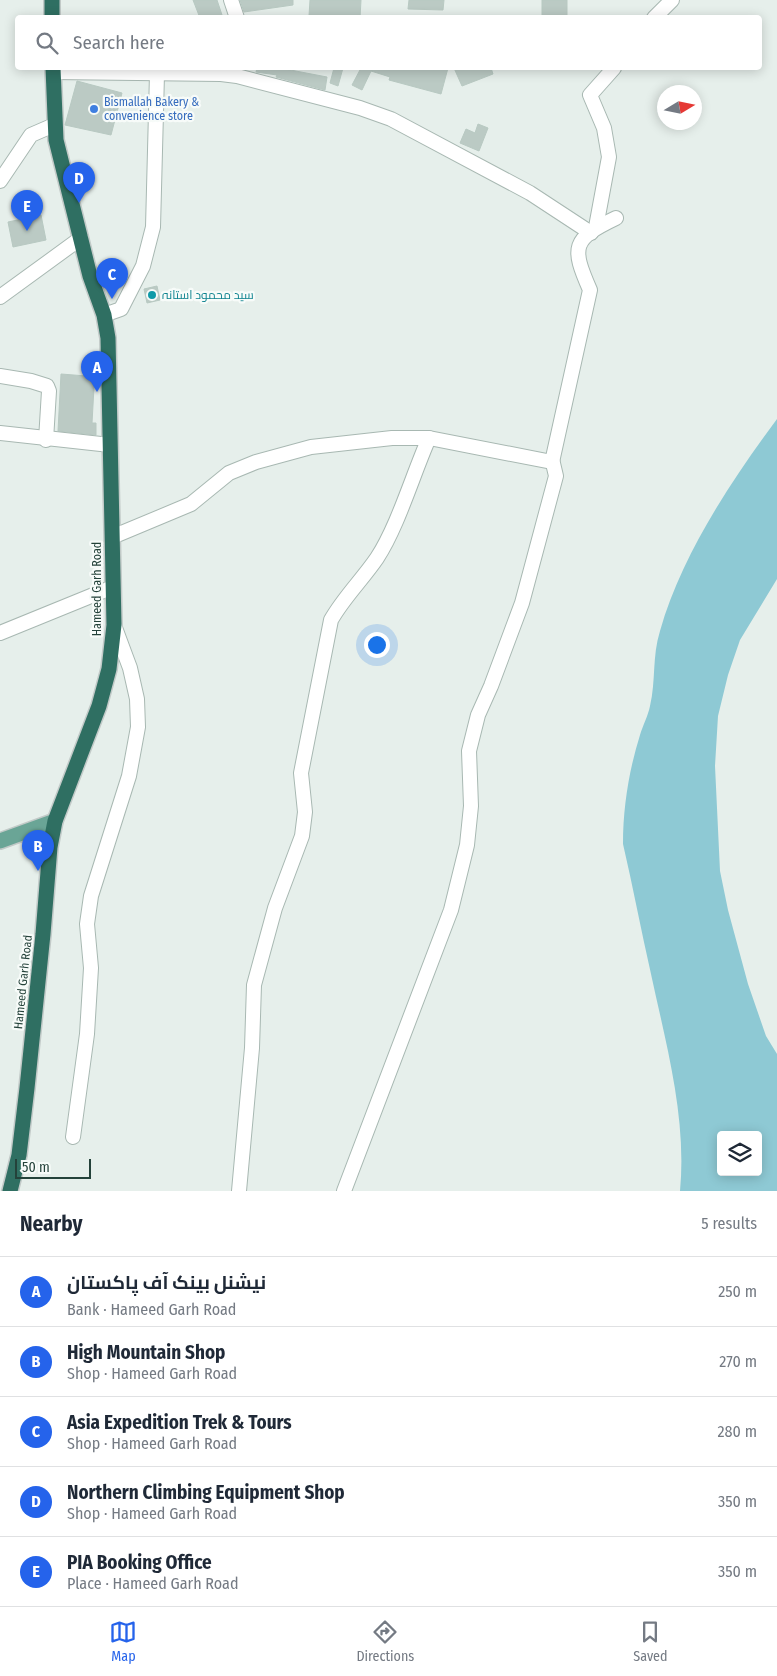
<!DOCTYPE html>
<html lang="en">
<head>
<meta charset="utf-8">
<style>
  body { margin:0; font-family:"Fira Sans Condensed",Cairo,sans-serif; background:#f6f6f7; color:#1f2937 }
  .controls { position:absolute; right:15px; bottom:15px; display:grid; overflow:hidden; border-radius:5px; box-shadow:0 2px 12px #0003 }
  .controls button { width:45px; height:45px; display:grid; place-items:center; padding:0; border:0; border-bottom:1px solid #e0e1e3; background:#fff; color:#1f2937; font:25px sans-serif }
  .compass { position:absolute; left:657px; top:85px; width:45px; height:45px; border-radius:50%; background:#fff; box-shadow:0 2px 12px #0003; rotate:80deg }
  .scale { position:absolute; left:15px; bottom:12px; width:76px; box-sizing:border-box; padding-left:5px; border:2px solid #24423a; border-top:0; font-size:14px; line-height:18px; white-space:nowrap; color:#24423a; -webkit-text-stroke:4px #f7fbf9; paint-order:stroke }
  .you { position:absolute; left:376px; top:644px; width:18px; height:18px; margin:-12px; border:4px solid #fff; border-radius:50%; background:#1a73e8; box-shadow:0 0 0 8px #1a73e833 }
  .badge { display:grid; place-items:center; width:32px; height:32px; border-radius:50%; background:#2563eb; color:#fff; font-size:16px; font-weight:700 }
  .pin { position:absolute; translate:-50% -41px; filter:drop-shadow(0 1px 2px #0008) }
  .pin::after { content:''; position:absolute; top:26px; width:18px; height:15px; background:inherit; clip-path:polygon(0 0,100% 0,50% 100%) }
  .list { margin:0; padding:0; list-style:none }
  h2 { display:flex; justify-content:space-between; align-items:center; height:65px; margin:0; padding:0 20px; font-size:21px }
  h2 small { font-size:16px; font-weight:400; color:#747a83 }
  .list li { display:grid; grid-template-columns:32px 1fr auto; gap:15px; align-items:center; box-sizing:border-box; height:70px; padding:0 20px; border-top:1px solid #e0e1e3 }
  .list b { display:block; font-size:19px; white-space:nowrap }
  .list p { margin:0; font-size:16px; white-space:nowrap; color:#747a83 }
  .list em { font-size:16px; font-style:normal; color:#747a83 }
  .icon { flex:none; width:28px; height:28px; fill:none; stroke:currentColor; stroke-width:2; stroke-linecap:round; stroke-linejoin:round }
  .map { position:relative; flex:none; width:777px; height:1191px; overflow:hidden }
  .search { position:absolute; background:#fff; box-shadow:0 2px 12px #0003; left:15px; right:15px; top:15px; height:55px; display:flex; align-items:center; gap:12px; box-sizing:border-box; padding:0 18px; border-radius:5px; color:#747a83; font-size:19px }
  .sheet { height:415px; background:#fff }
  nav { display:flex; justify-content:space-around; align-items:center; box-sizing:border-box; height:70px; border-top:1px solid #e0e1e3; background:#fff; font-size:14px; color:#747a83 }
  nav a { display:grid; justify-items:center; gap:2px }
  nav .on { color:#2563eb }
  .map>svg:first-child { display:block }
  .water { fill:#8ec9d4; fill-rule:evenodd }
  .building { fill:#bbcac4; stroke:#b8c9c2 }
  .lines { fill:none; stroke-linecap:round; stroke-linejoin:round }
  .minor-casing { stroke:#a8b8b2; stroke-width:16 }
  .major-casing { stroke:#c2cac8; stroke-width:18 }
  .highway-casing { stroke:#c2cac8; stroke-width:18 }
  .minor { stroke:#fff; stroke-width:14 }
  .major { stroke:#6aa596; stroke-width:15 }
  .highway { stroke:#2f6f62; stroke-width:15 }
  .shop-dot { fill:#3f7fe0; stroke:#f7fbf9; stroke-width:2 }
  .culture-dot { fill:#0f9aa8; stroke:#f7fbf9; stroke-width:2 }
  .labels { text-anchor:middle; stroke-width:4.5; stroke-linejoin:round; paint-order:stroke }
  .shop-label { font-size:12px; fill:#366cbe; stroke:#f7fbf9; text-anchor:start }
  .culture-label { font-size:12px; fill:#0d838f; stroke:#f7fbf9; text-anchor:start }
  .street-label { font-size:12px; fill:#24423a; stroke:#f7fbf9 }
</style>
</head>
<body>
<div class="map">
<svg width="777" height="1191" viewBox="0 0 777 1191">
  <rect width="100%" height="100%" fill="#e6efeb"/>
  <path class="water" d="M777 419V579L740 640 728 675 718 716 715 766 720 871 728 910 748 984 766 1036 777 1054V1191H680C687 1118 666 1044 651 974 641 930 633 887 623 844 623 807 629 770 640 735 643 725 648 716 650 706 656 681 652 656 660 631 681 556 731 481 777 419ZM721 1135H758V1172H721Z"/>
  <g class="building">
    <polygon points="193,0 217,0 223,18 200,18"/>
    <polygon points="240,0 293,0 293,5 244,12"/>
    <polygon points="310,0 361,0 360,18 309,16"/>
    <polygon points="409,0 444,0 443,10 408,9"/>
    <rect x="542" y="0" width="25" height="18"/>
    <polygon points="257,68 280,68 327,77 325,90 276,77 277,75 256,72"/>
    <polygon points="334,68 343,68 338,86 330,83"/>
    <polygon points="361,68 448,68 441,94 389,80 390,77 371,71 362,90 352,85"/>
    <polygon points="454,68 491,68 493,74 462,86"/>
    <polygon points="77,81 122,93 111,135 65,125"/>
    <polygon points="478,124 488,128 479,151 460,143 466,129 475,133"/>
    <polygon points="41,215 46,240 13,247 8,222"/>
    <polygon points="157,286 160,300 147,303 144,289"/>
    <polygon points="61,374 99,377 98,387 94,387 92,423 96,423 96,435 58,431"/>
  </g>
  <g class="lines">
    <defs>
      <g id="minor">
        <polyline points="231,0 237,18"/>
        <polyline points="654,18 672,0"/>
        <polyline points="53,72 221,74 237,76 360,108 391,119 530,193 591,233"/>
        <polyline points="0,181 31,135 54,125"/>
        <polyline points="596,227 609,157 604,128 590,95 614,68"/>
        <polyline points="0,297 81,238"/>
        <polyline points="104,315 121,309 143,266 153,227 157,74"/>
        <polyline points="0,376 31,381 47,386 49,391 46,440"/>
        <polyline points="0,433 110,445"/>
        <path d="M112 537 191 504 229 473 256 462 311 447 392 438H429L552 462 590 290C571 247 572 239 616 218"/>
        <polyline points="0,633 113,587"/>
        <polyline points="73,1137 87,1034 91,968 87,924 91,896 129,776 138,727 137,699 130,668 114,625"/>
        <path d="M239 1191 252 1048 254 985 275 908 302 836 305 812 301 773 331 620C344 597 362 580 377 558 398 526 413 474 429 438"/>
        <polyline points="344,1191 451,910 467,845 471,806 469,751 478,715 491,686 522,603 556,476 552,459"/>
      </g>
      <polyline id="major" points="0,841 55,821"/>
      <g id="highway">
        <polyline points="52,0 52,18"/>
        <polyline points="10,1191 19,1155 27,1088 43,934 50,847 55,821 99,706 109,669 114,625 108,338 104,315 90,276 56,140 53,68"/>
      </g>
    </defs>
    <use href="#minor" class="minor-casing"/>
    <use href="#major" class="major-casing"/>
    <use href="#highway" class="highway-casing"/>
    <use href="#minor" class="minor"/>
    <use href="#major" class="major"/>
    <use href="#highway" class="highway"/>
  </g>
  <circle class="shop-dot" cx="94" cy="109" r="5"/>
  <circle class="culture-dot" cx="152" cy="295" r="5"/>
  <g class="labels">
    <g class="shop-label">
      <text x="104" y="106">Bismallah Bakery &amp;<tspan x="104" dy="14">convenience store</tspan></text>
    </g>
    <g class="culture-label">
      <text x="162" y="299">سید محمود استانہ</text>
    </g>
    <g class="street-label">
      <text transform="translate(97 589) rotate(-90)" y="4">Hameed Garh Road</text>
      <text transform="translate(23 982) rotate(-84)" y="4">Hameed Garh Road</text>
    </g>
  </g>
</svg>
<div class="controls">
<button><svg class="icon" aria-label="layers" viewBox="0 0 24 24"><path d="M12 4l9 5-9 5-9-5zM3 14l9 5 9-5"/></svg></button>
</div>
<svg class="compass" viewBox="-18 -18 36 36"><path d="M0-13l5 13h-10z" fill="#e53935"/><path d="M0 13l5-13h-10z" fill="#747a83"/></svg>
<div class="scale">50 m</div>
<div class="you"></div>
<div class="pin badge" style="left:97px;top:392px">A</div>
<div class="pin badge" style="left:38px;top:871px">B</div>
<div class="pin badge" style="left:112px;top:299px">C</div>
<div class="pin badge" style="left:79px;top:203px">D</div>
<div class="pin badge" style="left:27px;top:231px">E</div>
<div class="search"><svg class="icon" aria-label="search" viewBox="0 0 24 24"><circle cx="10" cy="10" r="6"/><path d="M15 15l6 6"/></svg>Search here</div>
</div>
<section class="sheet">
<h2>Nearby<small>5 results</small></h2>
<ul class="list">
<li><span class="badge">A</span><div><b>نیشنل بینک آف پاکستان</b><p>Bank · Hameed Garh Road</p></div><em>250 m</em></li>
<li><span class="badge">B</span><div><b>High Mountain Shop</b><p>Shop · Hameed Garh Road</p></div><em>270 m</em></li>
<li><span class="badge">C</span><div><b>Asia Expedition Trek &amp; Tours</b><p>Shop · Hameed Garh Road</p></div><em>280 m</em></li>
<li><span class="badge">D</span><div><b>Northern Climbing Equipment Shop</b><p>Shop · Hameed Garh Road</p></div><em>350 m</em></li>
<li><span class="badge">E</span><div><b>PIA Booking Office</b><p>Place · Hameed Garh Road</p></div><em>350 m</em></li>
</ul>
</section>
<nav>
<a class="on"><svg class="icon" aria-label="map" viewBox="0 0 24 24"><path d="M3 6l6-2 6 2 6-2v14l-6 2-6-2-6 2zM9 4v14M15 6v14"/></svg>Map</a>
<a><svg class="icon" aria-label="directions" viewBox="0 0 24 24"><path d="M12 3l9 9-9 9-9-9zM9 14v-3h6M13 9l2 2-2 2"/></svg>Directions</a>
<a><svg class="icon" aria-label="saved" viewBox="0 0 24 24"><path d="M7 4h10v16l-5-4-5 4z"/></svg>Saved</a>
</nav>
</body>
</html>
